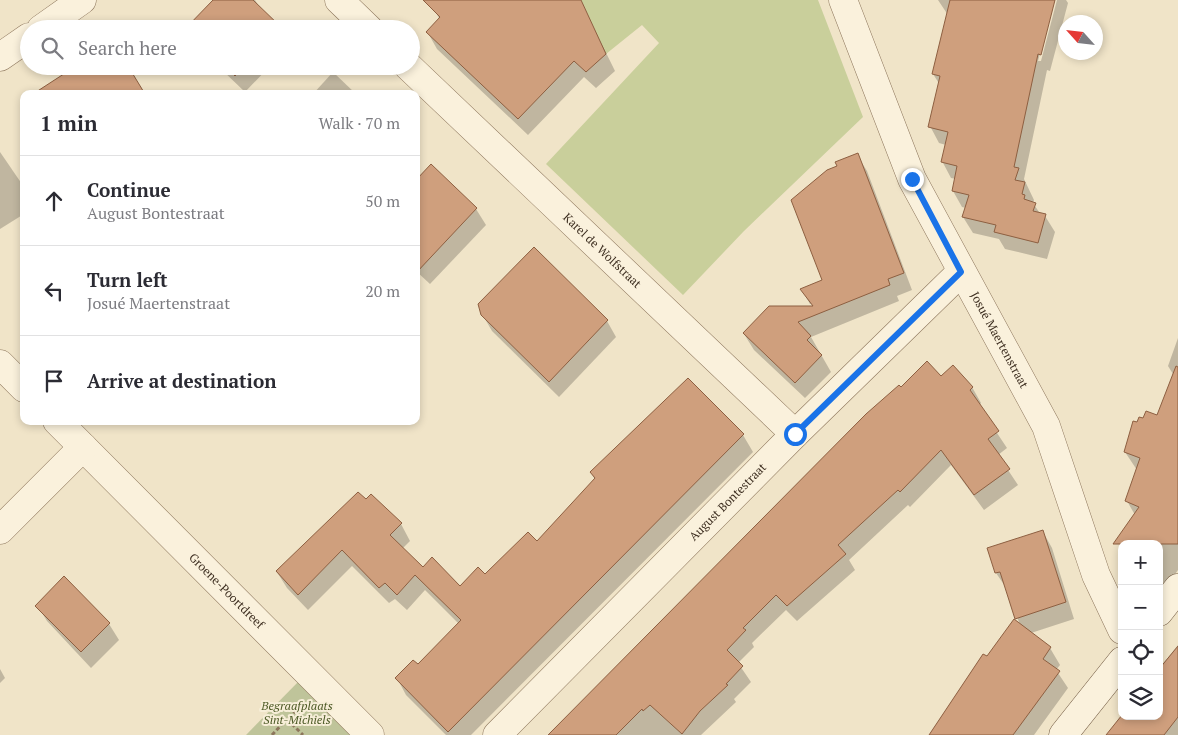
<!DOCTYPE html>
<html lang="en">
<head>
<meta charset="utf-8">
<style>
  body { margin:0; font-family:"PT Serif",serif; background:#f2f2f3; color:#2b2b33 }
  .controls { position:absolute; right:15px; bottom:15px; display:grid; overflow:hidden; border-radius:10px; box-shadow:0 2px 8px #0003 }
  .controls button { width:45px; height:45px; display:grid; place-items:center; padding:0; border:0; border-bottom:1px solid #e1e1e2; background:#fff; color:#2b2b33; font:25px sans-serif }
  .compass { position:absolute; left:1058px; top:15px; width:45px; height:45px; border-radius:50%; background:#fff; box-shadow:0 2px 8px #0003; rotate:297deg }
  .stop { position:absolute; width:15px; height:15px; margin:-11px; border:4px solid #1a73e8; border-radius:50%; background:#fff }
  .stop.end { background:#1a73e8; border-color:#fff; box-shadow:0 1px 5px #0008 }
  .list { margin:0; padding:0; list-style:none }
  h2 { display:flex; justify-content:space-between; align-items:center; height:65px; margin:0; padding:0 20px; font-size:21px }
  h2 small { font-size:16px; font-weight:400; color:#7c7c81 }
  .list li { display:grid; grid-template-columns:32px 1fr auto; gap:15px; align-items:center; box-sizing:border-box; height:90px; padding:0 20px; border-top:1px solid #e1e1e2 }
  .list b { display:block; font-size:19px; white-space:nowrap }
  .list p { margin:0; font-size:16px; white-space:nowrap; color:#7c7c81 }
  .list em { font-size:16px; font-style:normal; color:#7c7c81 }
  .icon { flex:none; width:28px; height:28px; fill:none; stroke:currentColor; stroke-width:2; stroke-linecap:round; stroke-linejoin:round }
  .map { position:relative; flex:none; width:1178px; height:735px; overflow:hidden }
  .search { position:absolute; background:#fff; box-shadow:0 2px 8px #0003; left:20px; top:20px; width:400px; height:55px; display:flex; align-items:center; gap:12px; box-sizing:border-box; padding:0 18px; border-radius:28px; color:#7c7c81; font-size:19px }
  .panel { position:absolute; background:#fff; box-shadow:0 2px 8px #0003; left:20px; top:90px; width:400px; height:335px; border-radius:10px }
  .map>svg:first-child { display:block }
  .green { fill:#c9cf9b }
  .cemetery { fill:#bfc49a }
  .shadow { fill:#0003 }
  .building { fill:#cf9f7d; stroke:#8d5f41 }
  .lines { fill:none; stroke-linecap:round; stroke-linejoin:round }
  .street-casing { stroke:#8d765c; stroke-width:29 }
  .secondary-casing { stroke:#6f573f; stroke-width:29 }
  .path { stroke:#8d765c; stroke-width:3; stroke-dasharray:4 2.5; stroke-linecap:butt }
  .street { stroke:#faf1dc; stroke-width:28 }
  .secondary { stroke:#faf1dc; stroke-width:28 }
  .route { stroke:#1a73e8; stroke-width:6 }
  .labels { text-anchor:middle; stroke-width:4; stroke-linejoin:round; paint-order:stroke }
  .street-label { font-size:12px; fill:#3d2e20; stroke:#f7eed8 }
  .park-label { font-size:12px; font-style:italic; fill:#4d5a26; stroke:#f7eed8 }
</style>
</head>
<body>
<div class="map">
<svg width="1178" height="735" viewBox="0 0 1178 735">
  <rect width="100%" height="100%" fill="#f0e4c8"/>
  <polygon class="green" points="581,0 818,0 863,117 744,231 683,295 546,164 659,43 642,25 606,54"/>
  <polygon class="cemetery" points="298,682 351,735 246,735"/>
  <g class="shadow">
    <polygon points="214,0 255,0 260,8 281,29 187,29"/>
    <polygon points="446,0 580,0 615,71 596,88 584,77 528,135 437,49 428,33 440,20 435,11"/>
    <polygon points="938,0 1054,0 1038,61 1041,61 1057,0 1066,0 1068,3 1050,71 1047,70 1024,179 1034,200 1033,203 1041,215 1045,216 1055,232 1047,259 1005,249 999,239 973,233 963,217 966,208 962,207 953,191 956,179 951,178 942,161 946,145 939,143 930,126 940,85 933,74 948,15"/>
    <polygon points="212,66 270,66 245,92 221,69 218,72"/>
    <polygon points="277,66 290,66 284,73"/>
    <polygon points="333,72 356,94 313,94"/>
    <polygon points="0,152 24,187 24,214 0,229"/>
    <polygon points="857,155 867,171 912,290 897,296 899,301 811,337 831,372 805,398 754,350 744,334 812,307 811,305 816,311 813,304 810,304 802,290 823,281 839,167"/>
    <polygon points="476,209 486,225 430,284 416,271"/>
    <polygon points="482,314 607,321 616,337 559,397 492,331"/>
    <polygon points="1178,338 1178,570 1160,595 1159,544 1122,544 1122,547 1118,540 1135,515 1127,501 1137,470 1125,452 1137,424 1158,416 1173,374 1168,366"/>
    <polygon points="941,378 972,387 981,403 979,406 1007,448 998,455 1018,485 984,510 951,465 910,507 908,505 849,560 855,570 797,621 786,610 752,643 754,647 738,663 751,682 734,699 736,702 701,735 550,735 902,389"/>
    <polygon points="688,380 743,435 753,452 471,735 446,735 406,695 397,678 418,666 459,624 425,590 407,610 395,599 389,603 352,566 308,610 287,588 277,572 371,495 401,524 410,541 402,549 423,569 460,588 537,543 595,480 591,472"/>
    <polygon points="194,421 201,421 197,425"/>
    <polygon points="1043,532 1052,548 1074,619 1031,633 1050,648 1060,665 1056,670 1068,688 1034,735 932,735 988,658 1020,625 1007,589 996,573"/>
    <polygon points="64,578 109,624 119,640 91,668 47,621 37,605"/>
    <polygon points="1178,645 1178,735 1108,735 1159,716 1159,669"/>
    <polygon points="0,669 5,678 0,683"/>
  </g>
  <g class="building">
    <polygon points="213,0 253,0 282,28 185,29"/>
    <polygon points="423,0 581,0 606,54 586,72 574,61 518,119 426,32 440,17"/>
    <polygon points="950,0 1055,0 1041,55 1038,54 1014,167 1019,168 1015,180 1025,182 1022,194 1025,195 1024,199 1036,203 1033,211 1046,214 1038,243 994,232 996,225 962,217 969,195 952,191 957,166 941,162 948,132 928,127 940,76 932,74"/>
    <polygon points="76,66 128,66 145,94 33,94"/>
    <polygon points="225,66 245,66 235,76"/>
    <polygon points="858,153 904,273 888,279 890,285 798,322 811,336 807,340 822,355 795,383 743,333 769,306 813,306 800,289 822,280 791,200 827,170 837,166 835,162"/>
    <polygon points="431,164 477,208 416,273 416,180"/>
    <polygon points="534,247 608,320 549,382 481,315 478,304"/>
    <polygon points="927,361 941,376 953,365 973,387 970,390 999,431 988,439 1010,469 974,495 941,450 900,492 898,490 838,545 846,554 787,606 776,595 743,628 746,630 727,650 743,666 726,684 728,685 700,711 682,734 650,705 643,711 642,709 616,735 548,735 866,414 899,385 901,387"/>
    <polygon points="1176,366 1178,367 1178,544 1113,544 1139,507 1125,501 1140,458 1124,452 1133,421 1137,422 1139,417 1143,418 1146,411 1157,415"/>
    <polygon points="688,378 744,434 448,732 395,678 413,660 418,664 461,620 415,575 397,595 385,583 379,588 342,550 298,595 276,571 358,492 366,499 371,494 402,523 390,535 423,567 432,557 460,586 478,567 485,574 528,532 537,541 595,478 590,472"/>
    <polygon points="1043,530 1066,602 1015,619 1000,572 995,573 987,548"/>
    <polygon points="64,576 110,623 81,652 35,606"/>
    <polygon points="1014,619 1051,647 1043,659 1060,671 1013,735 929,735 983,654 987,656"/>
    <polygon points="1178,646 1178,717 1164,735 1106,735 1122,715 1159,716 1159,669"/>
  </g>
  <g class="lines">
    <defs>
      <g id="street">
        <polyline points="339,0 369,29"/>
        <path id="s1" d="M843 0 912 179 1046 426 1096 575 1122 630"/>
        <polyline points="41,29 82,0"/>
        <polyline points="0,57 29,37"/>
        <path id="s2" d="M408 66 795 434"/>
        <polyline points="0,364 24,388"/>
        <path id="s3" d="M57 421 370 735"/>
        <polyline points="0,530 83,447"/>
        <path id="s4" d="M497 735 795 434 961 272"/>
      </g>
      <g id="secondary">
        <polyline points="1159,612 1178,588"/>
        <polyline points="1063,735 1122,661"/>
      </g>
    </defs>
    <use href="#street" class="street-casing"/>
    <use href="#secondary" class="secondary-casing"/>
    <g class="path">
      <polyline points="301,706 287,719 303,735"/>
      <polyline points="272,735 287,719"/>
    </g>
    <use href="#street" class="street"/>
    <use href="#secondary" class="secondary"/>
  </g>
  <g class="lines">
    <polyline class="route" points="795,434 961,272 912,179"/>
  </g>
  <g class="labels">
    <g class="street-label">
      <text dy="4" stroke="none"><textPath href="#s2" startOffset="268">Karel de Wolfstraat</textPath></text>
      <text dy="4" stroke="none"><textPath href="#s1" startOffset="375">Josué Maertenstraat</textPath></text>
      <text dy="4" stroke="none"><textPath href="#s4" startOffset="328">August Bontestraat</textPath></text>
      <text dy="4" stroke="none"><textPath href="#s3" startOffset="240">Groene-Poortdreef</textPath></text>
    </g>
    <g class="park-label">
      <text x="297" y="710">Begraafplaats<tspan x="297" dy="14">Sint-Michiels</tspan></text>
    </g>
  </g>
</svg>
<div class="controls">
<button>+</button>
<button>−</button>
<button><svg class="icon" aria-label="locate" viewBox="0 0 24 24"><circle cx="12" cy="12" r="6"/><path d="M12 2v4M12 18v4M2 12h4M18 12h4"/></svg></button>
<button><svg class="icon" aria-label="layers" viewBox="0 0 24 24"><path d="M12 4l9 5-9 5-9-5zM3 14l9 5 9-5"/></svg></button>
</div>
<svg class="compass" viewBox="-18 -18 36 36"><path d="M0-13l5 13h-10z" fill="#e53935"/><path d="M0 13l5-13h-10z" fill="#7c7c81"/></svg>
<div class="stop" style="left:795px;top:434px"></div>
<div class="stop end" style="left:912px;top:179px"></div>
<div class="search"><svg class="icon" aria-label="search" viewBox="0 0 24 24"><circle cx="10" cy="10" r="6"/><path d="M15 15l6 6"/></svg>Search here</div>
<section class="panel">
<h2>1 min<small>Walk · 70 m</small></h2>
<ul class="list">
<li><svg class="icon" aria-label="ahead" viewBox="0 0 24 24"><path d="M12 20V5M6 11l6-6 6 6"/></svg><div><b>Continue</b><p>August Bontestraat</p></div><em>50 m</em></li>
<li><svg class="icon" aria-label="left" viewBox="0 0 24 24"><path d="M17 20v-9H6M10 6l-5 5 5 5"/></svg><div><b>Turn left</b><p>Josué Maertenstraat</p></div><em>20 m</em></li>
<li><svg class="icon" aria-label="arrive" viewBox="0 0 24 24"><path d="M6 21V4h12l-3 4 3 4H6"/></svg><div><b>Arrive at destination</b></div></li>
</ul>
</section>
</div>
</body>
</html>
